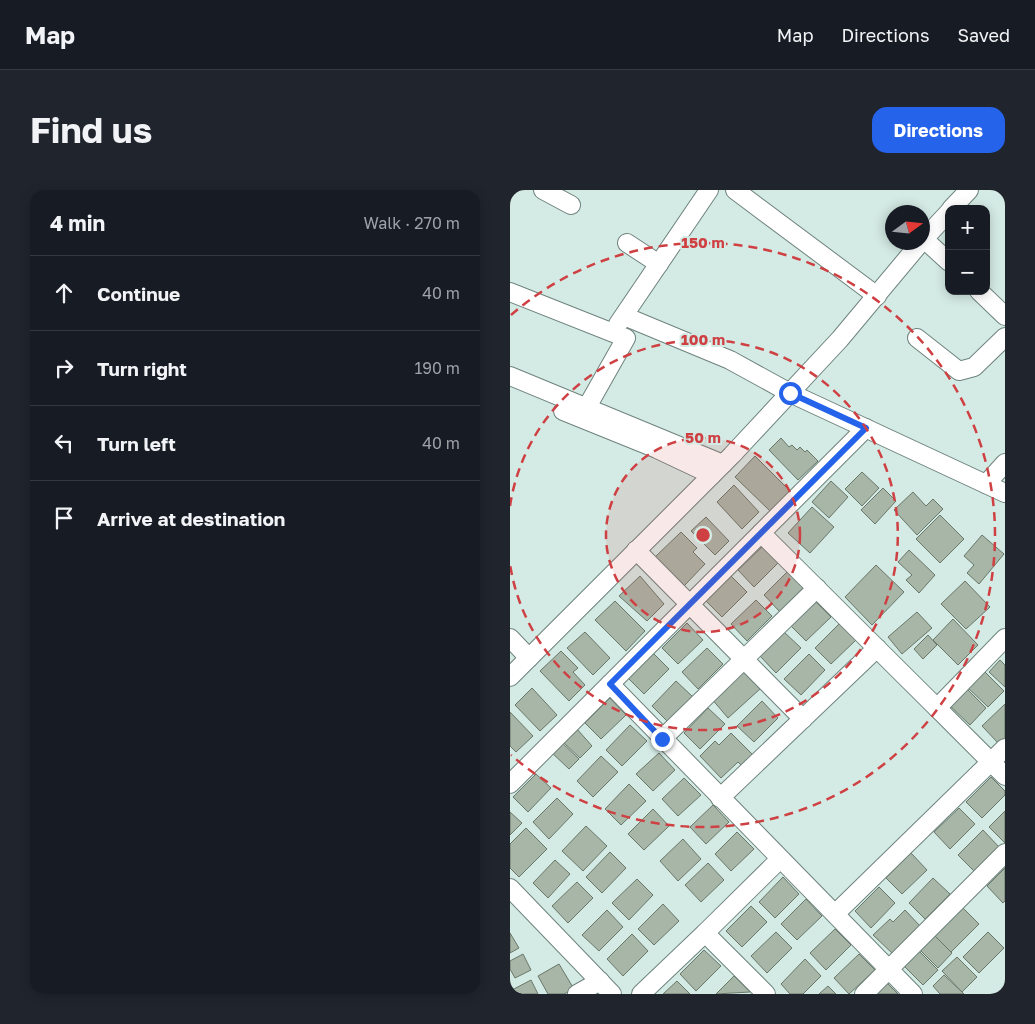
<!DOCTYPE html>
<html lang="en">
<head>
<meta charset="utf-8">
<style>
  body { margin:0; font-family:"Golos Text",sans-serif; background:#20242c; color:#f1f3f6 }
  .controls { position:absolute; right:15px; top:15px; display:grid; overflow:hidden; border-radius:10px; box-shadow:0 2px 12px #0003 }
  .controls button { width:45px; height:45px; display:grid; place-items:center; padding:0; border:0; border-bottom:1px solid #363941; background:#171b24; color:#f1f3f6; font:25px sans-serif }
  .compass { position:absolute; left:375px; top:15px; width:45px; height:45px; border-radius:50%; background:#171b24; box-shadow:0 2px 12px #0003; rotate:75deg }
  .stop { position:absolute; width:15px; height:15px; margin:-11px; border:4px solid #2563eb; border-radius:50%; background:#fff }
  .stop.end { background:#2563eb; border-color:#fff; box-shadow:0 1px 5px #0008 }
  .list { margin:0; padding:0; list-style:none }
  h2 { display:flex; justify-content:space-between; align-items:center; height:65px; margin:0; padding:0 20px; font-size:21px }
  h2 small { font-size:16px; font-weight:400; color:#9ea1a6 }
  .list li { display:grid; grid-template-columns:32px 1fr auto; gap:15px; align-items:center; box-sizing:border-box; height:75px; padding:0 20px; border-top:1px solid #363941 }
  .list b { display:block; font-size:19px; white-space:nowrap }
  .list em { font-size:16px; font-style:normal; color:#9ea1a6 }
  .icon { flex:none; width:28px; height:28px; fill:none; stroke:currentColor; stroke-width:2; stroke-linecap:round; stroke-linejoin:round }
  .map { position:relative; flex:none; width:495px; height:804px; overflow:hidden; border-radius:15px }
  header { display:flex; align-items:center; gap:30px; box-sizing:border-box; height:70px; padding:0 25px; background:#171b24; border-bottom:1px solid #363941 }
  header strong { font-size:24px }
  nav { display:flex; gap:28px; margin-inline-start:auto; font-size:18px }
  .intro { display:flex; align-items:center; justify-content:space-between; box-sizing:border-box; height:120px; padding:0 30px }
  h1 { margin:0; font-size:35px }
  .button { padding:12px 22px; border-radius:15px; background:#2563eb; color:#fff; font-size:18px; font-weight:700 }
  main { display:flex; gap:30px; padding:0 30px }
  aside { flex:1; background:#171b24; border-radius:15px; box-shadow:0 2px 12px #0003 }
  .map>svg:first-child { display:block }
  .building { fill:#a8b6a8; stroke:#697769 }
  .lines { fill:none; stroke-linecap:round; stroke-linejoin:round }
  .minor-casing { stroke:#6e837d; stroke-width:20 }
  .minor { stroke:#fff; stroke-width:18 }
  .route { stroke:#2563eb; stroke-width:6 }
  .ring { fill:none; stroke:#cf4043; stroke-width:2.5; stroke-dasharray:9 6 }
  .centre { fill:#cf4043; stroke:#d4eae4; stroke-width:2.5 }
  .ring-label { font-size:15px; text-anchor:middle; font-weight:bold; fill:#cf4043; stroke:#d4eae4; stroke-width:4; stroke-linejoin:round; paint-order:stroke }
</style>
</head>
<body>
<header>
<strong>Map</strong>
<nav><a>Map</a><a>Directions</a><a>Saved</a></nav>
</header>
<div class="intro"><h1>Find us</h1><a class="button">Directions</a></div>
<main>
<aside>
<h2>4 min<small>Walk · 270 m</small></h2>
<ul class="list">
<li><svg class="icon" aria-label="ahead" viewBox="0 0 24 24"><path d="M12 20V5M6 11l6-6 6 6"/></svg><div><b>Continue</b></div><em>40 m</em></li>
<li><svg class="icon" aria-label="right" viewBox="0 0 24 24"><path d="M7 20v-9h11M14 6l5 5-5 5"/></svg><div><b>Turn right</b></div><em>190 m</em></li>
<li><svg class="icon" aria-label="left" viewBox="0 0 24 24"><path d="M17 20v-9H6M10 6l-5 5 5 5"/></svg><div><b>Turn left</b></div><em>40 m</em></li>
<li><svg class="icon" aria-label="arrive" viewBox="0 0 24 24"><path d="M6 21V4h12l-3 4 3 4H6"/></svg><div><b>Arrive at destination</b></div></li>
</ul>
</aside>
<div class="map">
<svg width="495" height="804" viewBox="0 0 495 804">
  <rect width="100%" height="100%" fill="#d4eae4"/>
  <g class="building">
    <polygon points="271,248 279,257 282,255 287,260 290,257 295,262 297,260 308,271 288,290 259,260"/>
    <polygon points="245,266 280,301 260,321 225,287"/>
    <polygon points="352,282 369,298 352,316 335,299"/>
    <polygon points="321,291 338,307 319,328 302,312"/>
    <polygon points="224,295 249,322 232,339 207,312"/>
    <polygon points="373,298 386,311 365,334 351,320"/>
    <polygon points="403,302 416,316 423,309 433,319 407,345 384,320"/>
    <polygon points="302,317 324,337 300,363 278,343"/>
    <polygon points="430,325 454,349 430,373 406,349"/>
    <polygon points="196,327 219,351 205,365 181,341"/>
    <polygon points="171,342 187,358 183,362 195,374 174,396 145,367"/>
    <polygon points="472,345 494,364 469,394 457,383 464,375 454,366"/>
    <polygon points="253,356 269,372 244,397 228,380"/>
    <polygon points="399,360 425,385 409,403 396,390 402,385 388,372"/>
    <polygon points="366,375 394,402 362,435 335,407"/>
    <polygon points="278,381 294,397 270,422 254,405"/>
    <polygon points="130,386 154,414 137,431 109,406"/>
    <polygon points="221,386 237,402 212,427 196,411"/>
    <polygon points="455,391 480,417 456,439 431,414"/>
    <polygon points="246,410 262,426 237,451 221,434"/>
    <polygon points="304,410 321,427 296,451 280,435"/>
    <polygon points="105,411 135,441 116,461 85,430"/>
    <polygon points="407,422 422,438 392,464 378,447"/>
    <polygon points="443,429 468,455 448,475 423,450"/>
    <polygon points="177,433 193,450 168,474 152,458"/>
    <polygon points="330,433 346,450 321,474 305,458"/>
    <polygon points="75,442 100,468 83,485 57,458"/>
    <polygon points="274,442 291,458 266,483 250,466"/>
    <polygon points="418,445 427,455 413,469 404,459"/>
    <polygon points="197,458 213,474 188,499 172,482"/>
    <polygon points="51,461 68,478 63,482 75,495 59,511 30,481"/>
    <polygon points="143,463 159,479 134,504 118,488"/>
    <polygon points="299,464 315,480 291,505 274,489"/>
    <polygon points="490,470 495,475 495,497 479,482"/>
    <polygon points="472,479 494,501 478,517 456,496"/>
    <polygon points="232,480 250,499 218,528 201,508"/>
    <polygon points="166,491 183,507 158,532 142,516"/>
    <polygon points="454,496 476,518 460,535 437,513"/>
    <polygon points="22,498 47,525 30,541 5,515"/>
    <polygon points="100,508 116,525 91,549 75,533"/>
    <polygon points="252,511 268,528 244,552 227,536"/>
    <polygon points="495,514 495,548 489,554 472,536"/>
    <polygon points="198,518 215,534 190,559 174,543"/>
    <polygon points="0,522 23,546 6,562 0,556"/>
    <polygon points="120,535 137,551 112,576 96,560"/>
    <polygon points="67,539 82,556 70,568 53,552"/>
    <polygon points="221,543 243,565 232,576 228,572 211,588 190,566 205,551 209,555"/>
    <polygon points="49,550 69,569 59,579 39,560"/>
    <polygon points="149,563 165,580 143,601 126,584"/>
    <polygon points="91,566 108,582 83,607 67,591"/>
    <polygon points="26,584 41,598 18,622 3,607"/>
    <polygon points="481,587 495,601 495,605 472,628 456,612"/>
    <polygon points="174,588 191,605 168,626 152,609"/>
    <polygon points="119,594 136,611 111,635 95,619"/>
    <polygon points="47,608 63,624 39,649 23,632"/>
    <polygon points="203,615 219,632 196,654 180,637"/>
    <polygon points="449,618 465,634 440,659 424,642"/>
    <polygon points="143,619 159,636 134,660 118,644"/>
    <polygon points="495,621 495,653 479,637"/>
    <polygon points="0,622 12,633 0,645"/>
    <polygon points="76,636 97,656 73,681 52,661"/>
    <polygon points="16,638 37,659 9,687 0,678 0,654"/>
    <polygon points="473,640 489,657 464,681 448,665"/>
    <polygon points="227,642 244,659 221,681 205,664"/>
    <polygon points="173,649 191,669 168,691 150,671"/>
    <polygon points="100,662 116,678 92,703 76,687"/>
    <polygon points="401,663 417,680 392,704 376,688"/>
    <polygon points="45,670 60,684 38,708 23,693"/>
    <polygon points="198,673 214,690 191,712 175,695"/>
    <polygon points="495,678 495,711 493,713 477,696"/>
    <polygon points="273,687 289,704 265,728 249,712"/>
    <polygon points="423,688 440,704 415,729 399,713"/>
    <polygon points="127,689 143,705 119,730 102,713"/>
    <polygon points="67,692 83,708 58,733 42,716"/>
    <polygon points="369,697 385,713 361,738 345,721"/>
    <polygon points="296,709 312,726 287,750 271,734"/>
    <polygon points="153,714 169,731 144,755 128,739"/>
    <polygon points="241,716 257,732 232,757 216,741"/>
    <polygon points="453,718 469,734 441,762 425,746"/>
    <polygon points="97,720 113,737 89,761 72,745"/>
    <polygon points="395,720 411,737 383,764 363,745 380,729 383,732"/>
    <polygon points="325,739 341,755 316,780 300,763"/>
    <polygon points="266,742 282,758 257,783 241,766"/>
    <polygon points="478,742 494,758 469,783 453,767"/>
    <polygon points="0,743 9,758 0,763"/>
    <polygon points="122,744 138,761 113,786 97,769"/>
    <polygon points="424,745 442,763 428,778 410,760"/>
    <polygon points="194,760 211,776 186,801 170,784"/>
    <polygon points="408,760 428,780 413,795 393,775"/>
    <polygon points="13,764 21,780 5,788 0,779 0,771"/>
    <polygon points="349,764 365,780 339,804 324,788"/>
    <polygon points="447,767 467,787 452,802 432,781"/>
    <polygon points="295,769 311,786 293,804 280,804 271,794"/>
    <polygon points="49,774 64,799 54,804 38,804 28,786"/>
    <polygon points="434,785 454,804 430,804 423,796"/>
    <polygon points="224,786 240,802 206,804"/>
    <polygon points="21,790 28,804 4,804 2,800"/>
    <polygon points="167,791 180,804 153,804"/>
    <polygon points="377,793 388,804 367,804"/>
    <polygon points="318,796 326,804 309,804"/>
  </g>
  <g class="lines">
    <defs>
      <g id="minor">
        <polyline points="33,0 61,15"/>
        <polyline points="225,0 367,106"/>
        <polyline points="441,19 459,0"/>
        <polyline points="414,49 439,72"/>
        <polyline points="412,51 439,22"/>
        <polyline points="117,53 149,74"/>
        <polyline points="469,101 495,126"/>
        <polyline points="0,102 116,148 77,217"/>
        <polyline points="114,126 220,170 280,203 495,303"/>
        <polyline points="108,134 199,0"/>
        <polyline points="407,148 449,181 464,177 495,147"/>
        <polyline points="0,186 213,274"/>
        <polyline points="53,221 147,259 202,285"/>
        <polyline points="356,238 251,343 427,518"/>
        <polyline points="476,294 495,273"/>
        <polyline points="126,360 293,529"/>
        <polyline points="0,448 19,468"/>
        <polyline points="495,448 427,518 495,586"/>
        <polyline points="0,487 222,265 330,149 411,52"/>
        <polyline points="100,494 403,804"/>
        <polyline points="152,549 307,398"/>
        <polyline points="0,594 251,343"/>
        <polyline points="210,608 367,458"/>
        <polyline points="0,698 102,804"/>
        <polyline points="325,724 495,558"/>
        <polyline points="195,743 270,669"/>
        <polyline points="67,804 90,791"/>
        <polyline points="131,804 195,743 256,804"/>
        <polyline points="354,804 495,663"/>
      </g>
    </defs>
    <use href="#minor" class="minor-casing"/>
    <use href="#minor" class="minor"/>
  </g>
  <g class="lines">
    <polyline class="route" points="152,549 100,494 356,238 280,203"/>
  </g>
  <circle cx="193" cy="345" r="97" fill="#cf4043" fill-opacity=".12"/>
  <g class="ring">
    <circle cx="193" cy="345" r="97"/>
    <path d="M0 316A195 195 0 1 1 0 374"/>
    <path d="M1 125A292 292 0 1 1 1 565"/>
  </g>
  <circle cx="193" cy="345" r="8" class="centre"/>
  <g class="ring-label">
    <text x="193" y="58">150 m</text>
    <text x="193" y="155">100 m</text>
    <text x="193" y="253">50 m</text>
  </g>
</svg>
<div class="controls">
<button>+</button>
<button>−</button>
</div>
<svg class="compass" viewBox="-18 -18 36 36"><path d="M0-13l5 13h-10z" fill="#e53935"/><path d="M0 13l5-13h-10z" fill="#9ea1a6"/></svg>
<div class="stop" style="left:280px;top:203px"></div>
<div class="stop end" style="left:152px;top:549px"></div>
</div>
</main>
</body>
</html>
